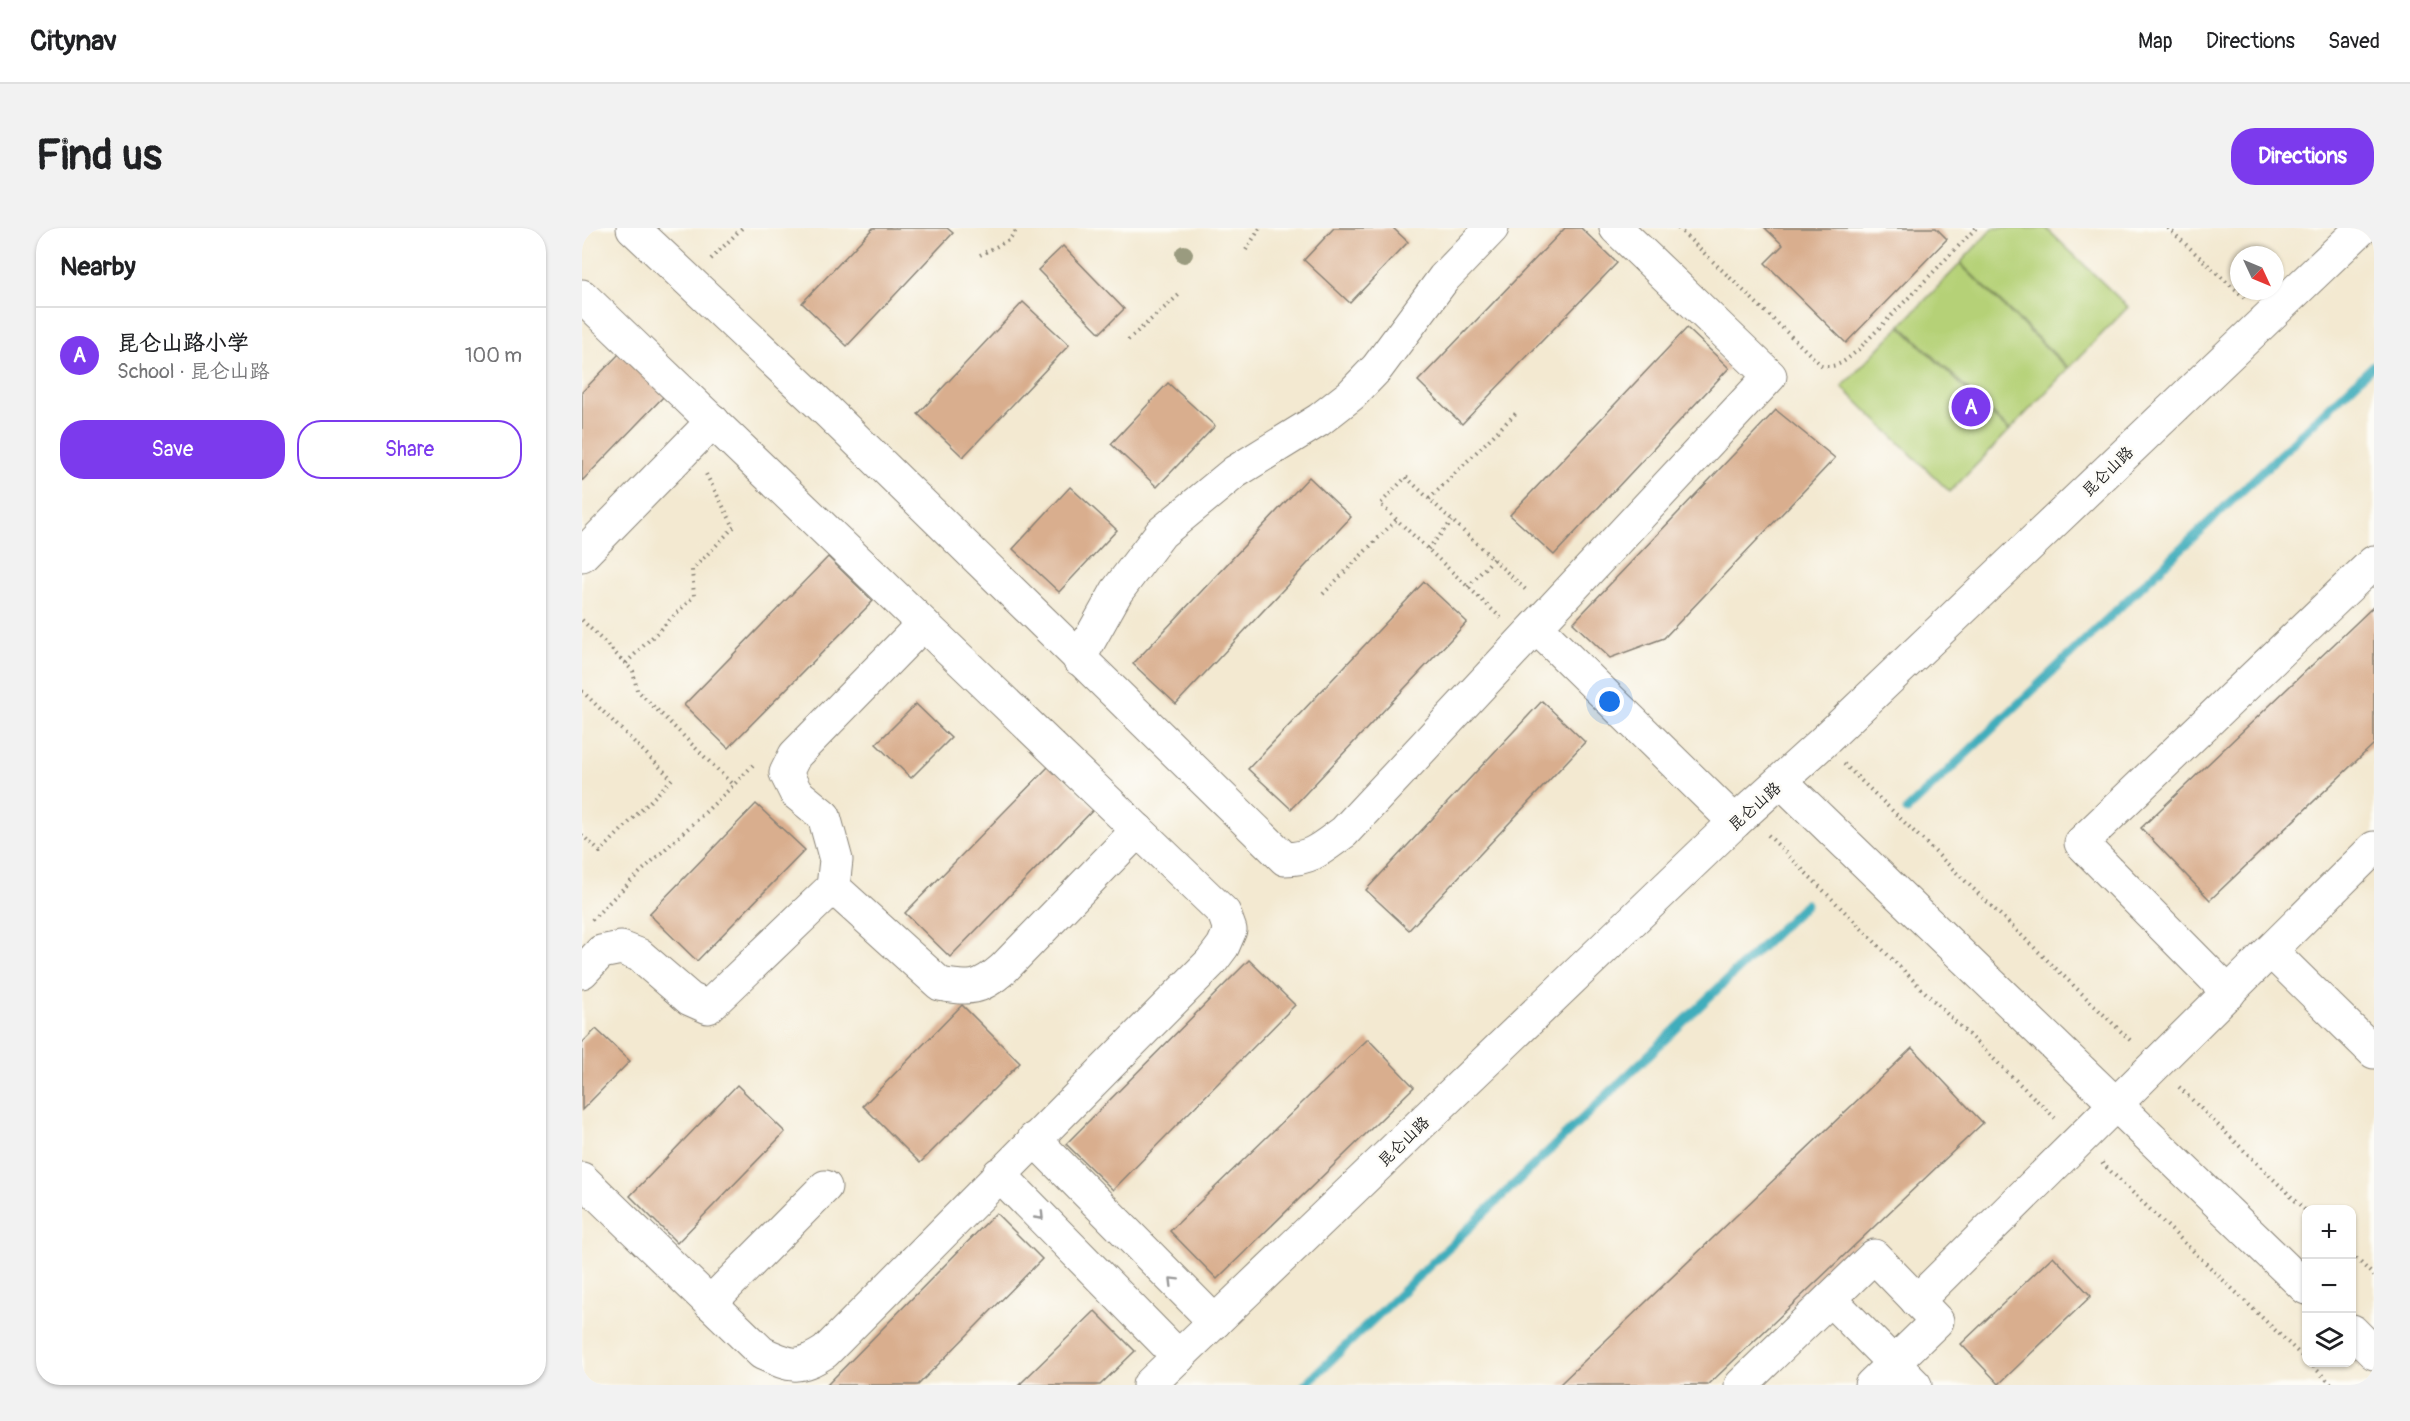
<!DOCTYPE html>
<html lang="en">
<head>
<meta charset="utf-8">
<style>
  body { margin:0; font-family:Pangolin,"LXGW WenKai TC",sans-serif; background:#f2f2f2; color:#202124 }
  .controls { position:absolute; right:18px; bottom:18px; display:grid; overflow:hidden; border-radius:12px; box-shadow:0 2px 4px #0004 }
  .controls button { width:54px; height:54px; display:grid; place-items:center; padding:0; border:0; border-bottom:2px solid #e0e0e0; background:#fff; color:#202124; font:30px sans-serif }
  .compass { position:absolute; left:1648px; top:18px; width:54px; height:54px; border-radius:50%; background:#fff; box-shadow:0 2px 4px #0004; rotate:134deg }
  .you { position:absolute; left:1028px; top:474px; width:21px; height:21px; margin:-15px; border:4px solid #fff; border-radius:50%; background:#1a73e8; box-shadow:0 0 0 9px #1a73e833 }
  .badge { display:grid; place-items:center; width:39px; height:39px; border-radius:50%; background:#7c3aed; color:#fff; font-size:20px; font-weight:700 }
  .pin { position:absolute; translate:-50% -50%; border:3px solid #fff; box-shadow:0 2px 6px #0006 }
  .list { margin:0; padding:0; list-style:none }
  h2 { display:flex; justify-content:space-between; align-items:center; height:78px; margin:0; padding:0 24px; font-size:26px }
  h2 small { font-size:20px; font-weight:400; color:#757577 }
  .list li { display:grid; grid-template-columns:39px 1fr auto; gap:18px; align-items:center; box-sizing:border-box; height:96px; padding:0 24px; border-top:2px solid #e0e0e0 }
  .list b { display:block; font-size:22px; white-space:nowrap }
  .list p { margin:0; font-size:20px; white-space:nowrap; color:#757577 }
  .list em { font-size:20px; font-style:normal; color:#757577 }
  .actions { display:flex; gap:12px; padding:18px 24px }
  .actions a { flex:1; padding:14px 0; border:2px solid #7c3aed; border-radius:24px; text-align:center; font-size:21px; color:#7c3aed }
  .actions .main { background:#7c3aed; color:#fff }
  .icon { flex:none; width:33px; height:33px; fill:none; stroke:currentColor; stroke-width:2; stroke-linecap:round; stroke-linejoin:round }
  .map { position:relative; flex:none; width:1792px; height:1157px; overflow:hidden; border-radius:24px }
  header { display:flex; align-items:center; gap:36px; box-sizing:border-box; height:84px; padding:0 30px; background:#fff; border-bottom:2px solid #e0e0e0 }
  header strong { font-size:28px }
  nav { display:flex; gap:33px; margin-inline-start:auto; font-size:21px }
  .intro { display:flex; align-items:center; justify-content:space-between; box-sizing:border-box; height:144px; padding:0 36px }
  h1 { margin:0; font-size:42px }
  .button { padding:15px 27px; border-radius:24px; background:#7c3aed; color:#fff; font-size:21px; font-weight:700 }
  main { display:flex; gap:36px; padding:0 36px }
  aside { flex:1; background:#fff; border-radius:24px; box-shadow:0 2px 4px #0004 }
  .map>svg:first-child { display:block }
  .green { fill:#b5d177; stroke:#68764a; stroke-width:1.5 }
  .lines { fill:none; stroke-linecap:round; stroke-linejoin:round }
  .stream { stroke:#3fadbc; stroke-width:9 }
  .building { fill:#d9ae8e }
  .minor-casing { stroke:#888276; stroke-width:35 }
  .path { stroke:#888276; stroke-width:4; stroke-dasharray:1.5 4.5; stroke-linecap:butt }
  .minor { stroke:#fff; stroke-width:33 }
  .tree { fill:#9a9b7f }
  .oneway { stroke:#999 }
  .labels { text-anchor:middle; stroke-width:5; stroke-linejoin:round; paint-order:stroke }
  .street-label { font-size:16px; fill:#1c1c1c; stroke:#fdfcf7 }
</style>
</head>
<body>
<header>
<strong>Citynav</strong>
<nav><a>Map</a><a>Directions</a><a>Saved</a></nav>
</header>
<div class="intro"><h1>Find us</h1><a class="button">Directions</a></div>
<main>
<aside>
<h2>Nearby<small></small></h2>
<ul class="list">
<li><span class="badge">A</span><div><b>昆仑山路小学</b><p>School · 昆仑山路</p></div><em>100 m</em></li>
</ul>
<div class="actions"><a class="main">Save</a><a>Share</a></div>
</aside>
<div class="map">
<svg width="1792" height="1157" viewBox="0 0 1792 1157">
  <rect width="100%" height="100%" fill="#fdfcf7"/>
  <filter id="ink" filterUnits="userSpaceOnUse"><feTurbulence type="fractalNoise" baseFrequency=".0167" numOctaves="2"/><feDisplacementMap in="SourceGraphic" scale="12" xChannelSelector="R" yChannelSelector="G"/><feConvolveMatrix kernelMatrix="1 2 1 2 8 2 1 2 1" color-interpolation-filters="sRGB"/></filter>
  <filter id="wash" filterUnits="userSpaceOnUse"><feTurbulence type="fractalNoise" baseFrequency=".008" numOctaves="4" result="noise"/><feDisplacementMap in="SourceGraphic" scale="24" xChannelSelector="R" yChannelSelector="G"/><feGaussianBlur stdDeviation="1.35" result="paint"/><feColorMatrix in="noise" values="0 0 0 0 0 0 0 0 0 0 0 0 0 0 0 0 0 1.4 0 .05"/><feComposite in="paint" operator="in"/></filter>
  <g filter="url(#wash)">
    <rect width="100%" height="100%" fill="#f3e9d1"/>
    <g class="green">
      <polygon points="1411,0 1464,0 1546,79 1487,140 1378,35"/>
      <polygon points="1378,36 1486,141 1428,202 1319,97"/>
      <polygon points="1318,98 1427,203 1368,264 1260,159"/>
    </g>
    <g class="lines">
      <g class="stream">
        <polyline points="1325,582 1792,137"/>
        <polyline points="723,1157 1224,676"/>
      </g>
    </g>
    <g id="blocks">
      <g class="building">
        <polygon points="291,0 365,0 371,5 265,118 220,75"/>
        <polygon points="752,0 811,0 826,14 768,75 722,32"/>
        <polygon points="983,0 999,0 1035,35 880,196 836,153"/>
        <polygon points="1183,0 1354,0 1365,11 1264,115 1183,35 1201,17"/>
        <polygon points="481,18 542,81 518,105 456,42"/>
        <polygon points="441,74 487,117 381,229 336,186"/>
        <polygon points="1105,100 1147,140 972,327 928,287"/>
        <polygon points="39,124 83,167 0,253 0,164"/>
        <polygon points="586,155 633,198 575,259 529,216"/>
        <polygon points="1194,182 1253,230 1082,410 1028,430 991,395"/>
        <polygon points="727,249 769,289 594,476 551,436"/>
        <polygon points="488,259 535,302 477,364 431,321"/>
        <polygon points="246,329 291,373 146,520 102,477"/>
        <polygon points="842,354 885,394 709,581 666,541"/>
        <polygon points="1792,378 1792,516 1628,672 1559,600"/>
        <polygon points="960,473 1003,514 827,702 784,662"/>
        <polygon points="334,476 369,510 329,550 294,516"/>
        <polygon points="468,537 512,581 368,729 323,685"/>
        <polygon points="174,576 223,622 115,733 67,686"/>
        <polygon points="667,732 713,777 531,962 484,916"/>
        <polygon points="380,777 438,835 338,935 281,878"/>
        <polygon points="14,801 48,833 0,882 0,815"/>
        <polygon points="786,811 832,859 635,1051 588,1003"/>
        <polygon points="1330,820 1401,895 1126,1157 977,1157"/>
        <polygon points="155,857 203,904 95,1015 48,968"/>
        <polygon points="414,985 460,1031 336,1157 245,1157"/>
        <polygon points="1471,1028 1509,1068 1417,1156 1379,1116"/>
        <polygon points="513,1083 553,1123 518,1157 437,1157"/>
      </g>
    </g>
  </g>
  <g filter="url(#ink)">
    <use href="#blocks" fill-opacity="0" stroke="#888276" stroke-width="1.5"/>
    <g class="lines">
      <defs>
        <g id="minor">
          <path d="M51 0 246 184 703 631C730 631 741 619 762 604L1188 148 1034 0"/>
          <path d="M0 68 642 685 648 702 641 718 629 734 243 1124C215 1142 209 1138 180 1125L0 951"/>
          <polyline points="0,327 131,193"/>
          <polyline points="954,399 1153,594"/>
          <polyline points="497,431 535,363 579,305 653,244 737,192 769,167 795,140 862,50 910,0"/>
          <polyline points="1199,553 1724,1060"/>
          <path d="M251 659 358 756C388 762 398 761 421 741L556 602"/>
          <polyline points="1689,723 1792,824"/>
          <polyline points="0,744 19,724 39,720 57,727 108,771 126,779 251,659 254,632 242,588 214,565 204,545 213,527 341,396"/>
          <polyline points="1647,765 1499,615 1792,334"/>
          <polyline points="452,911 633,1094"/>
          <polyline points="417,946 597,1129"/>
          <polyline points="1248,1071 1333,1157"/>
          <polyline points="1335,1073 1792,620"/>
          <polyline points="128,1075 243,959"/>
          <polyline points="1770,1103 1792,1125"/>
          <polyline points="567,1157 1153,594 1240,515 1780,0"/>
          <polyline points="1159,1157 1292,1028 1355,1093 1289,1157"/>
        </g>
      </defs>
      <use href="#minor" class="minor-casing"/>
      <g class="path">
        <path d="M1096 0 1239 137C1255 141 1263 133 1275 123L1394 0"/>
        <polyline points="1586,0 1662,70"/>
        <polyline points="664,22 678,0"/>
        <polyline points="398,27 427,12 436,0"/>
        <polyline points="129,31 160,0"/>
        <polyline points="546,112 599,65"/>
        <polyline points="847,271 934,185"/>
        <polyline points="846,321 870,293"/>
        <polyline points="886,359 911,331"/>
        <polyline points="741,366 815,291"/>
        <polyline points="919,390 798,276 824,249 945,363"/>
        <polyline points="0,392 51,443 55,462 151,557"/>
        <polyline points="44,435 112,368 110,342 152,299 124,246"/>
        <polyline points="0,463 90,551 18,624 0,607"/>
        <polyline points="1262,536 1550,814"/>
        <polyline points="1186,607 1362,783 1473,890"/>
        <path d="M10 692C61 638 120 591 171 537"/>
        <polyline points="1597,859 1724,983"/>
        <polyline points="1520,935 1724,1132"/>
        <polyline points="1770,1026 1792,1048"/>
        <polyline points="1727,1134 1750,1157"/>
      </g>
      <use href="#minor" class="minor"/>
    </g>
    <circle class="tree" cx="602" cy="26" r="9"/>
    <defs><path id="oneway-chevron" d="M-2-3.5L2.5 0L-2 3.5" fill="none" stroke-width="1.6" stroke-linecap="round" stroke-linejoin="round" transform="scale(1.5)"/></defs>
    <g class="oneway">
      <use href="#oneway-chevron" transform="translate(458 988) rotate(46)"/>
      <use href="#oneway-chevron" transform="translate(591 1053) rotate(-135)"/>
    </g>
  </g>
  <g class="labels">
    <g class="street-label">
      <text transform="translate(1525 243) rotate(-44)" y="6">昆仑山路</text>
      <text transform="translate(1172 578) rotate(-42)" y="6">昆仑山路</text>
      <text transform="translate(821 913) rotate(-44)" y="6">昆仑山路</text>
    </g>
  </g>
</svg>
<div class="controls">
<button>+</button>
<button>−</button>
<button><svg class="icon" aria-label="layers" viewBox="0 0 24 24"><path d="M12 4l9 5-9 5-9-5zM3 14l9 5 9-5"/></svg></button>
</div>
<svg class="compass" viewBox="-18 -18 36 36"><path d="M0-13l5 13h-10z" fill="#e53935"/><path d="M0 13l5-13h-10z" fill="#757577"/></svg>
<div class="you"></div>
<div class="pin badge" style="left:1389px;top:179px">A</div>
</div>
</main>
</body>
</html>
